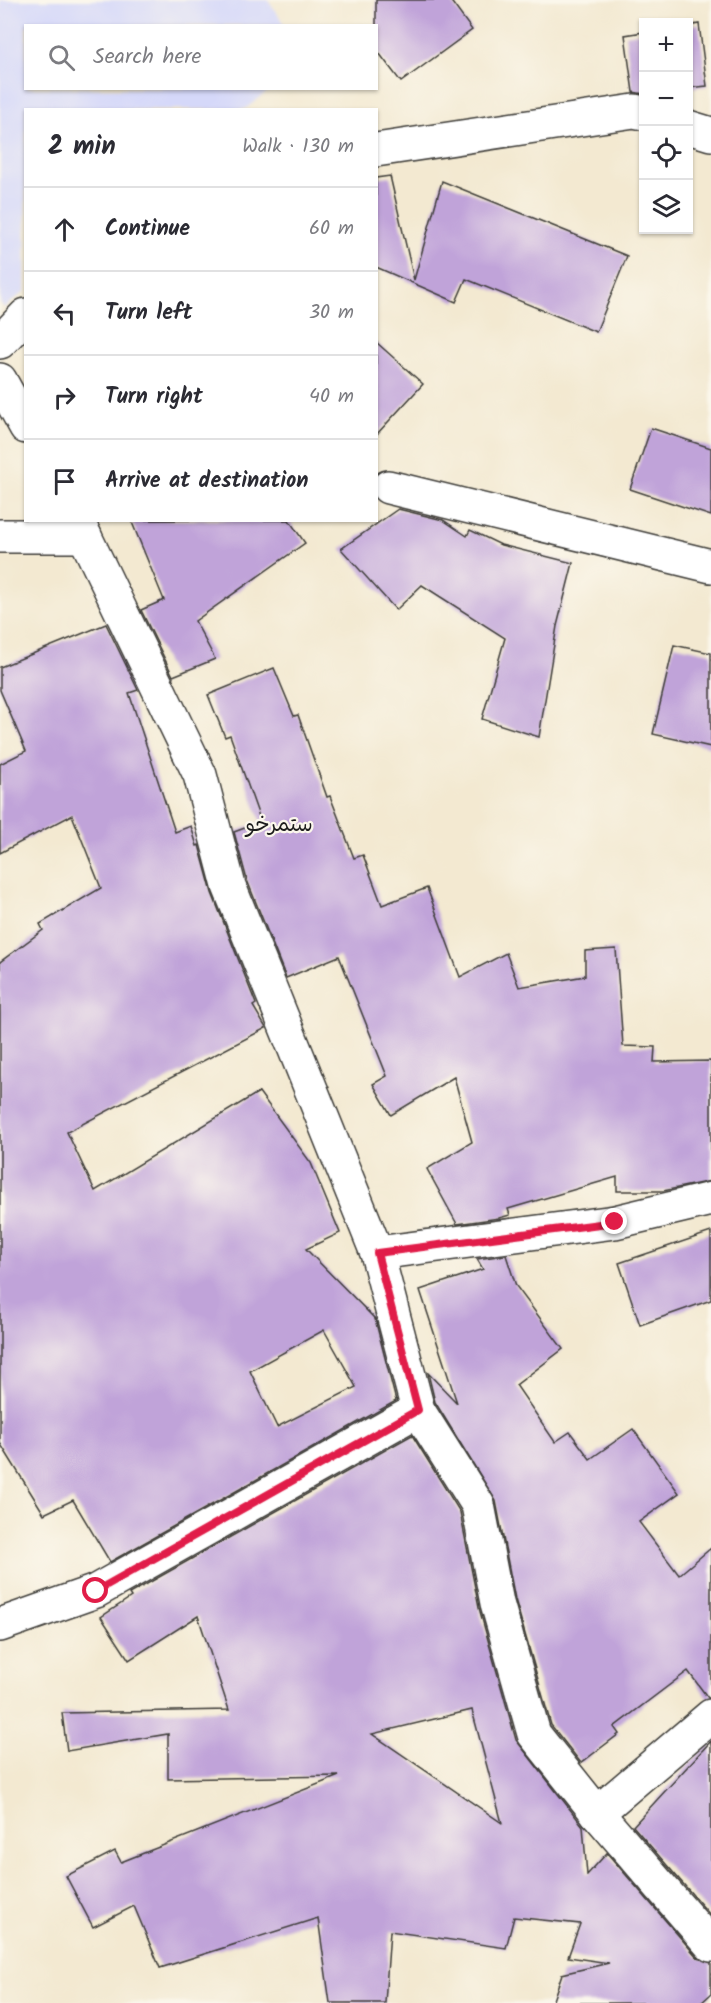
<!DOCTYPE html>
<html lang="en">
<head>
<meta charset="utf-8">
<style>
  body { margin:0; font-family:Kalam,"Playpen Sans Arabic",sans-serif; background:#f7f7f7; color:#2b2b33 }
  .controls { position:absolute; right:18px; top:18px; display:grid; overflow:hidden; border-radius:0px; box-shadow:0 2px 4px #0004 }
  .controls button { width:54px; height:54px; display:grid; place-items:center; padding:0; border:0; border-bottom:2px solid #e1e1e2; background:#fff; color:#2b2b33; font:30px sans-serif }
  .stop { position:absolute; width:18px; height:18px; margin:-14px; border:4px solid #e11d48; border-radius:50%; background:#fff }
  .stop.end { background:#e11d48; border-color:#fff; box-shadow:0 2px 6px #0008 }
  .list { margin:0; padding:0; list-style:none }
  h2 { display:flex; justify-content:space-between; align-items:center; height:78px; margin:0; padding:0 24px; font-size:26px }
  h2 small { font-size:20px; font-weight:400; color:#7c7c81 }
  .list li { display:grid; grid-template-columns:39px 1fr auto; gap:18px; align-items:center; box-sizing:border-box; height:84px; padding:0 24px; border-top:2px solid #e1e1e2 }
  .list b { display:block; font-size:22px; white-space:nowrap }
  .list em { font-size:20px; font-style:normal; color:#7c7c81 }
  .icon { flex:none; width:33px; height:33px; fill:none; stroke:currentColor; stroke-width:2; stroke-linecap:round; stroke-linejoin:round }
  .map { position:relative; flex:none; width:711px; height:2003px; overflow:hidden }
  .search { position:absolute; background:#fff; box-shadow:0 2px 4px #0004; left:24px; top:24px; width:354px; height:66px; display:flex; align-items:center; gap:15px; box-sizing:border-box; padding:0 21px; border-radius:0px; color:#7c7c81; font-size:22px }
  .panel { position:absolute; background:#fff; box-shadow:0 2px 4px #0004; left:24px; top:108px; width:354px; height:414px; border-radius:0px }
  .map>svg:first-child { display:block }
  .built { fill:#d5d8f9 }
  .building { fill:#c0a3d9; fill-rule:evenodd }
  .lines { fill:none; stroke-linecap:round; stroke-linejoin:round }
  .minor-casing { stroke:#3c3b37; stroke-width:36 }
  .minor { stroke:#fff; stroke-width:33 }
  .route { stroke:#e11d48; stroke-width:8 }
  .labels { text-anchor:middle; stroke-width:4.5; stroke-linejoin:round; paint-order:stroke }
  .quarter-label { font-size:21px; fill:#1c1c1c; stroke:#fbf7ec }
</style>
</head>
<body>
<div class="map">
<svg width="711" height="2003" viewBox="0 0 711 2003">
  <rect width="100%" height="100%" fill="#fbf7ec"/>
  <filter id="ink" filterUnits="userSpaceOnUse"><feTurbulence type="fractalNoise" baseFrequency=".0167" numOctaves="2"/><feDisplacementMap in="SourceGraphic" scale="12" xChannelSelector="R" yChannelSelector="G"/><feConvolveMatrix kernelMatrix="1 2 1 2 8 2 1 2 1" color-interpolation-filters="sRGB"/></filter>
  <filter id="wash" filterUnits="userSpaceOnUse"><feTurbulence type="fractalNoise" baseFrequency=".008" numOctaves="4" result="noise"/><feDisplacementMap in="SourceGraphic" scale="24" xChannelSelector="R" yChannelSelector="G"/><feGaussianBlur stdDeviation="1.35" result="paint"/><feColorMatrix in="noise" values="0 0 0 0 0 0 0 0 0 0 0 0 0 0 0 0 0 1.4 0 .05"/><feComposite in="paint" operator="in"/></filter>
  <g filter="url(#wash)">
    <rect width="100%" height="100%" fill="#f3e9d1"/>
    <polygon class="built" points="0,0 268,0 285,25 26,26 26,88 271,89 245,109 26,110 25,291 4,308 0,302"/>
    <g id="blocks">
      <g class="building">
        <polygon points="376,0 450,0 472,30 401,82 376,49"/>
        <polygon points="699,24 707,86 688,88 688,26"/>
        <polygon points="644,32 644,94 633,92 625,35"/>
        <polygon points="390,176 414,280 442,181 627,256 596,332 466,279 456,302 376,267 376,178"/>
        <polygon points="376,342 423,384 376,435"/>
        <polygon points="651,428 711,448 711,516 630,489"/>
        <polygon points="398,509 443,520 467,536 470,530 501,545 573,563 557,626 539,737 482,719 505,638 422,585 396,610 341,549"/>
        <polygon points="131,520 289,520 305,543 195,621 215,659 173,676 141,610 164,600"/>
        <path d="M106 624 138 690 129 693 175 832 191 826 197 846 199 845 212 893 256 1004 253 1006 266 1028 67 1132 95 1191 259 1092 311 1163 340 1233 306 1249 375 1319 396 1401 110 1562 73 1500 44 1514 0 1443V962L43 930 40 924 101 888 72 815 0 853V764L26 751 0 690V667ZM324 1330 356 1387 277 1427 250 1371Z"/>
        <polygon points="674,645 711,653 711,747 653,734"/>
        <polygon points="274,668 294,716 298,715 327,797 330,796 354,858 363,855 382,905 427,888 460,977 506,953 519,987 585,976 585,951 616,949 623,1046 655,1047 654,1062 711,1061 711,1181 663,1191 617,1191 617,1177 508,1209 510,1215 499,1218 457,1224 427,1169 472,1142 454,1077 391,1115 373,1084 387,1076 339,956 286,978 247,880 234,832 261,822 230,735 225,737 208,695"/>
        <polygon points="711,1232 711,1300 640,1325 619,1263"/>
        <polygon points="506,1255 516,1286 563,1349 516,1385 555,1442 570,1432 590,1459 633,1429 679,1493 639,1522 679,1575 711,1548 711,1698 708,1698 688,1671 614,1727 619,1734 581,1763 551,1725 515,1599 496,1501 435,1402 428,1373 457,1403 420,1290 483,1269 477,1259"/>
        <path d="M412 1435 460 1512 479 1608 516 1740 583 1826 587 1875 607 1853 697 1957 711 1963V1994L701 2003H552L562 1974 609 1963 568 1957 580 1924 514 1917 506 1948 390 1931 385 2003H330L318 1918 160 1968 134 1906 93 1927 66 1876 115 1851 121 1862 339 1776 168 1779V1734L67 1751 62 1713 229 1710 198 1616 129 1660 101 1617 131 1597 129 1594ZM472 1710 502 1823 372 1734Z"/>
        <polygon points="711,1741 711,1916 633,1826"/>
      </g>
    </g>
  </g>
  <g filter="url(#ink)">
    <use href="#blocks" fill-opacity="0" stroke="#3c3b37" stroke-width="1.5"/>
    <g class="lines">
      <defs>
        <g id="minor">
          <polyline points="688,127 711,134"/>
          <polyline points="376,150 634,111 644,113"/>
          <polyline points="0,342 26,315"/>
          <polyline points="0,380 26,427"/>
          <polyline points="388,487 711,566"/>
          <polyline points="77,520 200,775 229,886 377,1253 418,1410 478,1505 497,1603 534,1734 597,1813 711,1945"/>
          <polyline points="0,536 85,536"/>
          <polyline points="377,1253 615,1222 711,1199"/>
          <polyline points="0,1625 96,1591 418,1410"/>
          <polyline points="597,1813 711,1716"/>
        </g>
      </defs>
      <use href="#minor" class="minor-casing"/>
      <use href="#minor" class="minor"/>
    </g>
  </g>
  <g class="lines" filter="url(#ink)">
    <polyline class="route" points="96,1591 418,1410 377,1253 615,1222"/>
  </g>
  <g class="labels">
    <g class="quarter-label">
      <text x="279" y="831">ستمرخو</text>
    </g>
  </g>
</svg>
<div class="controls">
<button>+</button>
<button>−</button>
<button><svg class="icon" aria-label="locate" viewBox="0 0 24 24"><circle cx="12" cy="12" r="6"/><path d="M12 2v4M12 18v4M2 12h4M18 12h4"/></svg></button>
<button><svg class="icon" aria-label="layers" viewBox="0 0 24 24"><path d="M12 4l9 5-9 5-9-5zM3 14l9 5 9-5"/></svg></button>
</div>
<div class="stop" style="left:96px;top:1591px"></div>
<div class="stop end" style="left:615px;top:1222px"></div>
<div class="search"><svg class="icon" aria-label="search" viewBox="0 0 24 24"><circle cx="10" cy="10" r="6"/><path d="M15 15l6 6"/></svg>Search here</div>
<section class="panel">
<h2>2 min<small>Walk · 130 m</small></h2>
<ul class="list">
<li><svg class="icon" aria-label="ahead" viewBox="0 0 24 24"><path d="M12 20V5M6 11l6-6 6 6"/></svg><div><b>Continue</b></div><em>60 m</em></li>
<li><svg class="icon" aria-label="left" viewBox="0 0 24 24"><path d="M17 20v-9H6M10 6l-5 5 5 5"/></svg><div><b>Turn left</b></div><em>30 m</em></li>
<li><svg class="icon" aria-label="right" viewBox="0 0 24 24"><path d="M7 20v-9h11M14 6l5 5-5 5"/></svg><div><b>Turn right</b></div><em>40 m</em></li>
<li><svg class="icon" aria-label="arrive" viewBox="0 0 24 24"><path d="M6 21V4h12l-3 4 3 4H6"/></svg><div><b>Arrive at destination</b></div></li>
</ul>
</section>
</div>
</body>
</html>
